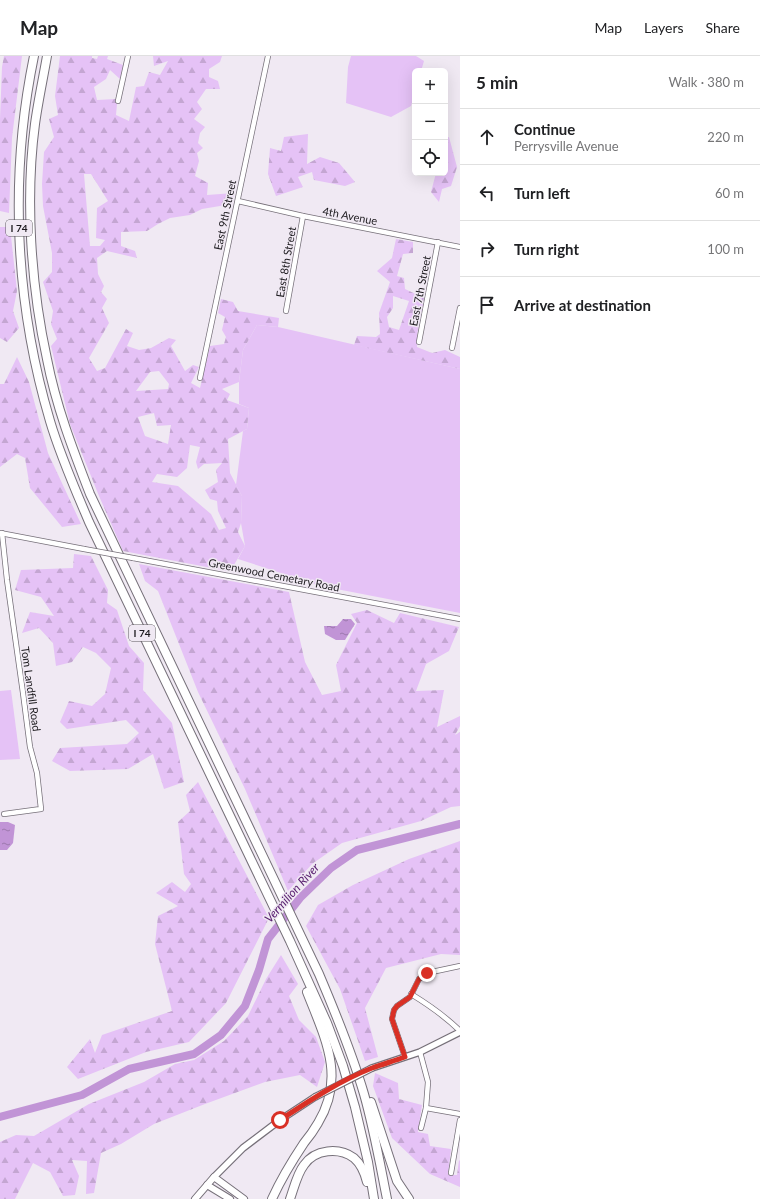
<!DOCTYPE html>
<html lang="en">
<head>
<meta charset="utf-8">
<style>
  body { margin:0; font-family:Lato,sans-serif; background:#f2f2f2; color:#202124 }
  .controls { position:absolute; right:12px; top:12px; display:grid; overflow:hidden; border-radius:6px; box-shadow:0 4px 16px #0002 }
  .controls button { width:36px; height:36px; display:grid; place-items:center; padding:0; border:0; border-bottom:1px solid #e0e0e0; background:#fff; color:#202124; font:20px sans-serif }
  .stop { position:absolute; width:12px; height:12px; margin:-9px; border:3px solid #d93025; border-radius:50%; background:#fff }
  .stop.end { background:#d93025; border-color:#fff; box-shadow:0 1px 4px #0008 }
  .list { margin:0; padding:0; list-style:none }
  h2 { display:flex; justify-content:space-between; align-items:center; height:52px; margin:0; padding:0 16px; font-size:17px }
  h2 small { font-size:13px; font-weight:400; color:#757577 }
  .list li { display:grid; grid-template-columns:26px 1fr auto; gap:12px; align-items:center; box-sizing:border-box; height:56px; padding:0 16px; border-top:1px solid #e0e0e0 }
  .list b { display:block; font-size:15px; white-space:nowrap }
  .list p { margin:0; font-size:13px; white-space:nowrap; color:#757577 }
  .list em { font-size:13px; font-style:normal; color:#757577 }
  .icon { flex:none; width:22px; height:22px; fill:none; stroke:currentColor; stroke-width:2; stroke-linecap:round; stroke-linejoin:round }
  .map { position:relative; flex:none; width:460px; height:1143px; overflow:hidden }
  header { display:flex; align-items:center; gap:24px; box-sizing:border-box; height:56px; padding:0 20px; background:#fff; border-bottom:1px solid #e0e0e0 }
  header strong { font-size:19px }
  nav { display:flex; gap:22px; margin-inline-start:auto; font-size:14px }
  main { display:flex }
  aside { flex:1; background:#fff }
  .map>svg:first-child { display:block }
  .green { fill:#e5c2f6 }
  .forest { fill:url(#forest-firs); fill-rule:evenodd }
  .water { fill:url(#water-ripples) }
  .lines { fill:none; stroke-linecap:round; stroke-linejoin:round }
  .river { stroke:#c194d6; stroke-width:8 }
  .minor-casing { stroke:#767079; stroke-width:6 }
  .tertiary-casing { stroke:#767079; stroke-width:8 }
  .secondary-casing { stroke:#767079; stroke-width:8 }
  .motorway-casing { stroke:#767079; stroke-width:10 }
  .minor { stroke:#fff; stroke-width:4.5 }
  .tertiary { stroke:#fff; stroke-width:5.5 }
  .secondary { stroke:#fff; stroke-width:6 }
  .motorway { stroke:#fff; stroke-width:8 }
  .minor-bridge-casing { stroke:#767079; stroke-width:6; stroke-linecap:butt }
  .tertiary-bridge-casing { stroke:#767079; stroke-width:8; stroke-linecap:butt }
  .minor-bridge { stroke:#fff; stroke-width:4.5 }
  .tertiary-bridge { stroke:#fff; stroke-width:5.5 }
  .route { stroke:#d93025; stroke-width:5 }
  .labels { text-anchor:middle; stroke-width:3; stroke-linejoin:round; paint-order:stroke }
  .shield { fill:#f0e9f3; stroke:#5b575d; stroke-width:1 }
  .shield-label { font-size:10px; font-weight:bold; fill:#1b191d }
  .street-label { font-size:11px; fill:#1b191d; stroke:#f0e9f3 }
  .water-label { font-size:12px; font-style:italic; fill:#5a2271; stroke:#f0e9f3 }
</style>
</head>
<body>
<header>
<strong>Map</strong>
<nav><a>Map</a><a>Layers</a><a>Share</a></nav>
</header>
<main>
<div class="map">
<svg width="460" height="1143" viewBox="0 0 460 1143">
  <defs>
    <pattern id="forest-firs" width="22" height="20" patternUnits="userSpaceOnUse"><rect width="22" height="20" fill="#e5c2f6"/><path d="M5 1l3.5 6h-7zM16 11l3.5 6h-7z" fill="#c4a6d2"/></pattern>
    <pattern id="water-ripples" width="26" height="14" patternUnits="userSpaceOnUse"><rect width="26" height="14" fill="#c194d6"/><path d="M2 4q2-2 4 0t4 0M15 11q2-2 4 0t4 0" fill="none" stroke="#9c78ad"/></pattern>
  </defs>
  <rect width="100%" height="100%" fill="#f0e9f3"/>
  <g class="green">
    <polygon points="351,0 416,0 424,5 421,15 415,15 415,36 411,50 391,61 346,47 348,11"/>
    <polygon points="257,269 278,271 460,313 460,557 321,530 238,503 245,490 241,467 242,440 236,429 243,375 247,373 249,352 239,348 239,326 243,294"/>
    <polygon points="11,634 20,703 0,704 0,635"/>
  </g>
  <g class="forest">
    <polygon points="4,0 22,0 12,82 9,157 0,155 0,63 2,11"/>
    <path d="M60 0H92V2L97 3 98 0H108L107 3 123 9 120 23 110 14 106 23 94 31 97 44 116 43 117 48 116 59 129 65 136 31 144 30 149 16 160 19 168 5 154 10 153 0H222L220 6 209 13V21L218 25 220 33H206L197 46 202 53 194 63 205 71 200 77 198 87 203 92 197 97 199 105 195 120 208 127 207 139 234 137 232 148 202 153 190 159 170 162 158 168 147 175 121 176V190L135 195 137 202 107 195 97 202 98 218 104 230 101 236 107 243 102 252 109 267 89 302 97 315 105 312 126 273 133 277 127 290 139 294 151 292 169 282 176 284 171 290 185 315 193 309 199 311 191 327 200 332 210 290 224 288 226 281 222 274 225 261 218 257 221 243 233 246 238 255 279 262 278 271 257 269 243 294 239 326 222 333 230 338 227 344 249 352 247 373 228 383 230 417 242 440 241 467 238 476 245 490 234 509 238 517 123 495 99 440 70 368 51 290 57 283 51 268 53 255 43 226 52 216V197L43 150 42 128 44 96 54 81 49 63 58 59 55 40ZM84 118H91L108 145 97 152 96 182 105 184 100 190H90ZM159 315 169 328 168 333 136 335 150 316ZM154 357 157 370 171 369 168 388 145 380 138 361ZM190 389 200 391 196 406 198 413 204 408 222 407 216 414 218 426 205 434 210 443 217 445 218 455 226 472 219 474 211 458 178 430 152 426 157 418 177 421 187 412Z"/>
    <polygon points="308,78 307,108 320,101 339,107 355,126 345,130 314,124 312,116 298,121 303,131 276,140 268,118 270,92 281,95 284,81"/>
    <polygon points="449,81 457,111 451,130 442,133 439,146 431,136 436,117 445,117 445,82"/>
    <polygon points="0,171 10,171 17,235 13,255 19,272 7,286 0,282"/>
    <path d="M396 183 413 186V197L403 198 397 220 404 222 405 233 424 242 417 279V291L432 297 445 294 460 301V313L354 289 357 280 376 281 380 278 379 257 390 226 377 215 392 202ZM393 240 409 245 399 274 389 271 387 261 393 252Z"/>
    <polygon points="17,301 29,326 48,397 81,468 62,471 30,432 25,402 17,398 0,411 0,328 4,328"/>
    <polygon points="74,498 91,500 108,534 107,547 117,554 129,590 144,607 143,634 172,667 184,726 164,733 153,698 128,713 70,715 52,705 60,692 127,688 139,677 126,664 67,673 60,666 69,645 92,650 105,638 111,612 96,597 83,591 72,606 56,610 53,587 39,572 22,577 30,556 54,560 41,541 15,534 21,514 73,512"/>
    <polygon points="139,508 289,536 305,606 322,639 341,635 336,609 357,567 351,558 367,554 394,567 400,557 459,571 449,595 426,608 416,635 444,634 437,671 460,660 460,670 455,679 460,676 460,750 451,751 421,765 342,787 312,808 288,835 245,733 198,636 158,535 145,525"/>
    <polygon points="198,726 269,862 226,947 189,986 146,996 78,1023 67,1011 90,983 95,997 102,979 172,955 155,888 158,860 178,850 156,837 172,826 185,836 191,828 184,818 178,766 190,755 186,739"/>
    <polygon points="460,785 460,899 441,898 386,912 365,952 378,1001 365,1005 340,933 306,870 318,849 353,829 409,803"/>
    <polygon points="281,899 298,928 289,940 299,964 316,981 325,1006 317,1031 300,1019 265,1026 205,1048 154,1068 121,1088 101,1097 94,1137 86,1138 87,1105 72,1104 79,1120 75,1139 63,1140 50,1116 33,1107 15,1143 0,1143 0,1086 16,1079 34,1080 89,1048 144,1026 175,1008 194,1004 224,985 248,960 266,923"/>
    <polygon points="375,1017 398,1027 399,1043 422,1049 418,1076 428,1078 430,1090 451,1093 448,1119 457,1119 459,1104 460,1105 460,1131 430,1118 392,1082 373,1030"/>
  </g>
  <g class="water">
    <polygon points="343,563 351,563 355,568 345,584 336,584 325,578 324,570 337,570"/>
    <polygon points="0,766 8,766 15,769 13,787 7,794 0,794"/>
  </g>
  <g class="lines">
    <polyline class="river" points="0,1061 82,1039 129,1013 194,998 221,979 245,950 259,914 268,883 300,842 331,812 357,794 460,768"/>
    <defs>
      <g id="minor">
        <polyline points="118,45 128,0"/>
        <polyline points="238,145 303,160 460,191"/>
        <polyline points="286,255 303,160"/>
        <polyline points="419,286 438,186"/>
        <polyline points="452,292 460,252"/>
        <polyline points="200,322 268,0"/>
        <polyline points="0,477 84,493"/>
        <polyline points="2,477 7,524 23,637 30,691 37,717 41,753 4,758"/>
        <polyline points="133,502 460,563"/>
        <path d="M411 938C429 949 445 960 460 975"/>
        <polyline points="420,996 428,1026 426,1052 421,1072"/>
        <polyline points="405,1001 392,963 394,954 397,950 410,941 419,923 427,917 460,910"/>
        <polyline points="426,1052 460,1058"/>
        <polyline points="451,1117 460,1064"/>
      </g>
      <g id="tertiary">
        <polyline points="372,1012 420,996 460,976"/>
        <polyline points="214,1121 243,1092 280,1064 315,1041"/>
      </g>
      <g id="secondary">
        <polyline points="207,1129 230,1143"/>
        <polyline points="195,1143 214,1121 244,1143"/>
      </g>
      <g id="motorway">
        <path d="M34 0C9 121 15 247 50 365 60 399 75 433 89 466L290 885 327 967 343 1010 355 1051 368 1106 374 1143"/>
        <path d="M47 0C43 23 38 46 35 68 25 143 31 230 47 303 56 350 73 394 90 438L319 918C336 958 352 997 364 1038 374 1073 380 1108 387 1143"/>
        <polyline points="371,1046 397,1125 409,1143"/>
        <path d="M272 1143C281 1123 292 1105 304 1087 309 1081 314 1074 318 1067 346 1021 325 982 307 936"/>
        <path d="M290 1143C294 1132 297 1118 304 1109 315 1093 339 1091 354 1102 361 1108 365 1118 367 1126"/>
      </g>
    </defs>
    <use href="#minor" class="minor-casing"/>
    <use href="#tertiary" class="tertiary-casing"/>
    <use href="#secondary" class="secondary-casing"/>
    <use href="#motorway" class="motorway-casing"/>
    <use href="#minor" class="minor"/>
    <use href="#tertiary" class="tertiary"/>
    <use href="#secondary" class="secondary"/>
    <use href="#motorway" class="motorway"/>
    <defs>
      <polyline id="minor-bridge" points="84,493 133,502"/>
      <polyline id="tertiary-bridge" points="315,1041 372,1012"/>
    </defs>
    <use href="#minor-bridge" class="minor-bridge-casing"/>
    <use href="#tertiary-bridge" class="tertiary-bridge-casing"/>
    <use href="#minor-bridge" class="minor-bridge"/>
    <use href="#tertiary-bridge" class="tertiary-bridge"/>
  </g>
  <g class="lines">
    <path class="route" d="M280 1064C309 1045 339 1025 372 1012 383 1008 394 1005 405 1001L392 963 394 954 397 950 410 941 419 923 427 917"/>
  </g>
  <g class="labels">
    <g class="shield">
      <rect x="6" y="164" width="26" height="16" rx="3"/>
      <rect x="129" y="569" width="26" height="16" rx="3"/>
    </g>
    <g class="shield-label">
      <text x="19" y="176">I 74</text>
      <text x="142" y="581">I 74</text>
    </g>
    <g class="street-label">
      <text transform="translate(225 159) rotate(-78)" y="4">East 9th Street</text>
      <text transform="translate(350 160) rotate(11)" y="4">4th Avenue</text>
      <text transform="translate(286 206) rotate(-80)" y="4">East 8th Street</text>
      <text transform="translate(420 235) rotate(-79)" y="4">East 7th Street</text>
      <text transform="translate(274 519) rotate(11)" y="4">Greenwood Cemetary Road</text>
      <text transform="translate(31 633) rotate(82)" y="4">Tom Landfill Road</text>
    </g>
    <g class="water-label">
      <text transform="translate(292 837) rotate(-48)" y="4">Vermilion River</text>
    </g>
  </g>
</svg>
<div class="controls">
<button>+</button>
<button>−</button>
<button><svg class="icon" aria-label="locate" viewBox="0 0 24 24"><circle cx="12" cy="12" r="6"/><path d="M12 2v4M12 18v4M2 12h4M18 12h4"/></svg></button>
</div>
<div class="stop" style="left:280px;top:1064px"></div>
<div class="stop end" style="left:427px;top:917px"></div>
</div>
<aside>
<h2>5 min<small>Walk · 380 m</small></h2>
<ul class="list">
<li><svg class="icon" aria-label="ahead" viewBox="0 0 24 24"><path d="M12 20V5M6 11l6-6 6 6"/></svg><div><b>Continue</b><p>Perrysville Avenue</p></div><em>220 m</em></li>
<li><svg class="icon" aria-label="left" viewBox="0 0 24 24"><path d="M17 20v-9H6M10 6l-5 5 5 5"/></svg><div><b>Turn left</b></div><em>60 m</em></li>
<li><svg class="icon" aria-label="right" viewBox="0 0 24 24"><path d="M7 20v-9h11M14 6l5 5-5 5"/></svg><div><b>Turn right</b></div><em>100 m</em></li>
<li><svg class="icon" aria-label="arrive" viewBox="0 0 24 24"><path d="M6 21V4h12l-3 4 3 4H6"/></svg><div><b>Arrive at destination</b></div></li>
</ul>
</aside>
</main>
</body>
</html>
